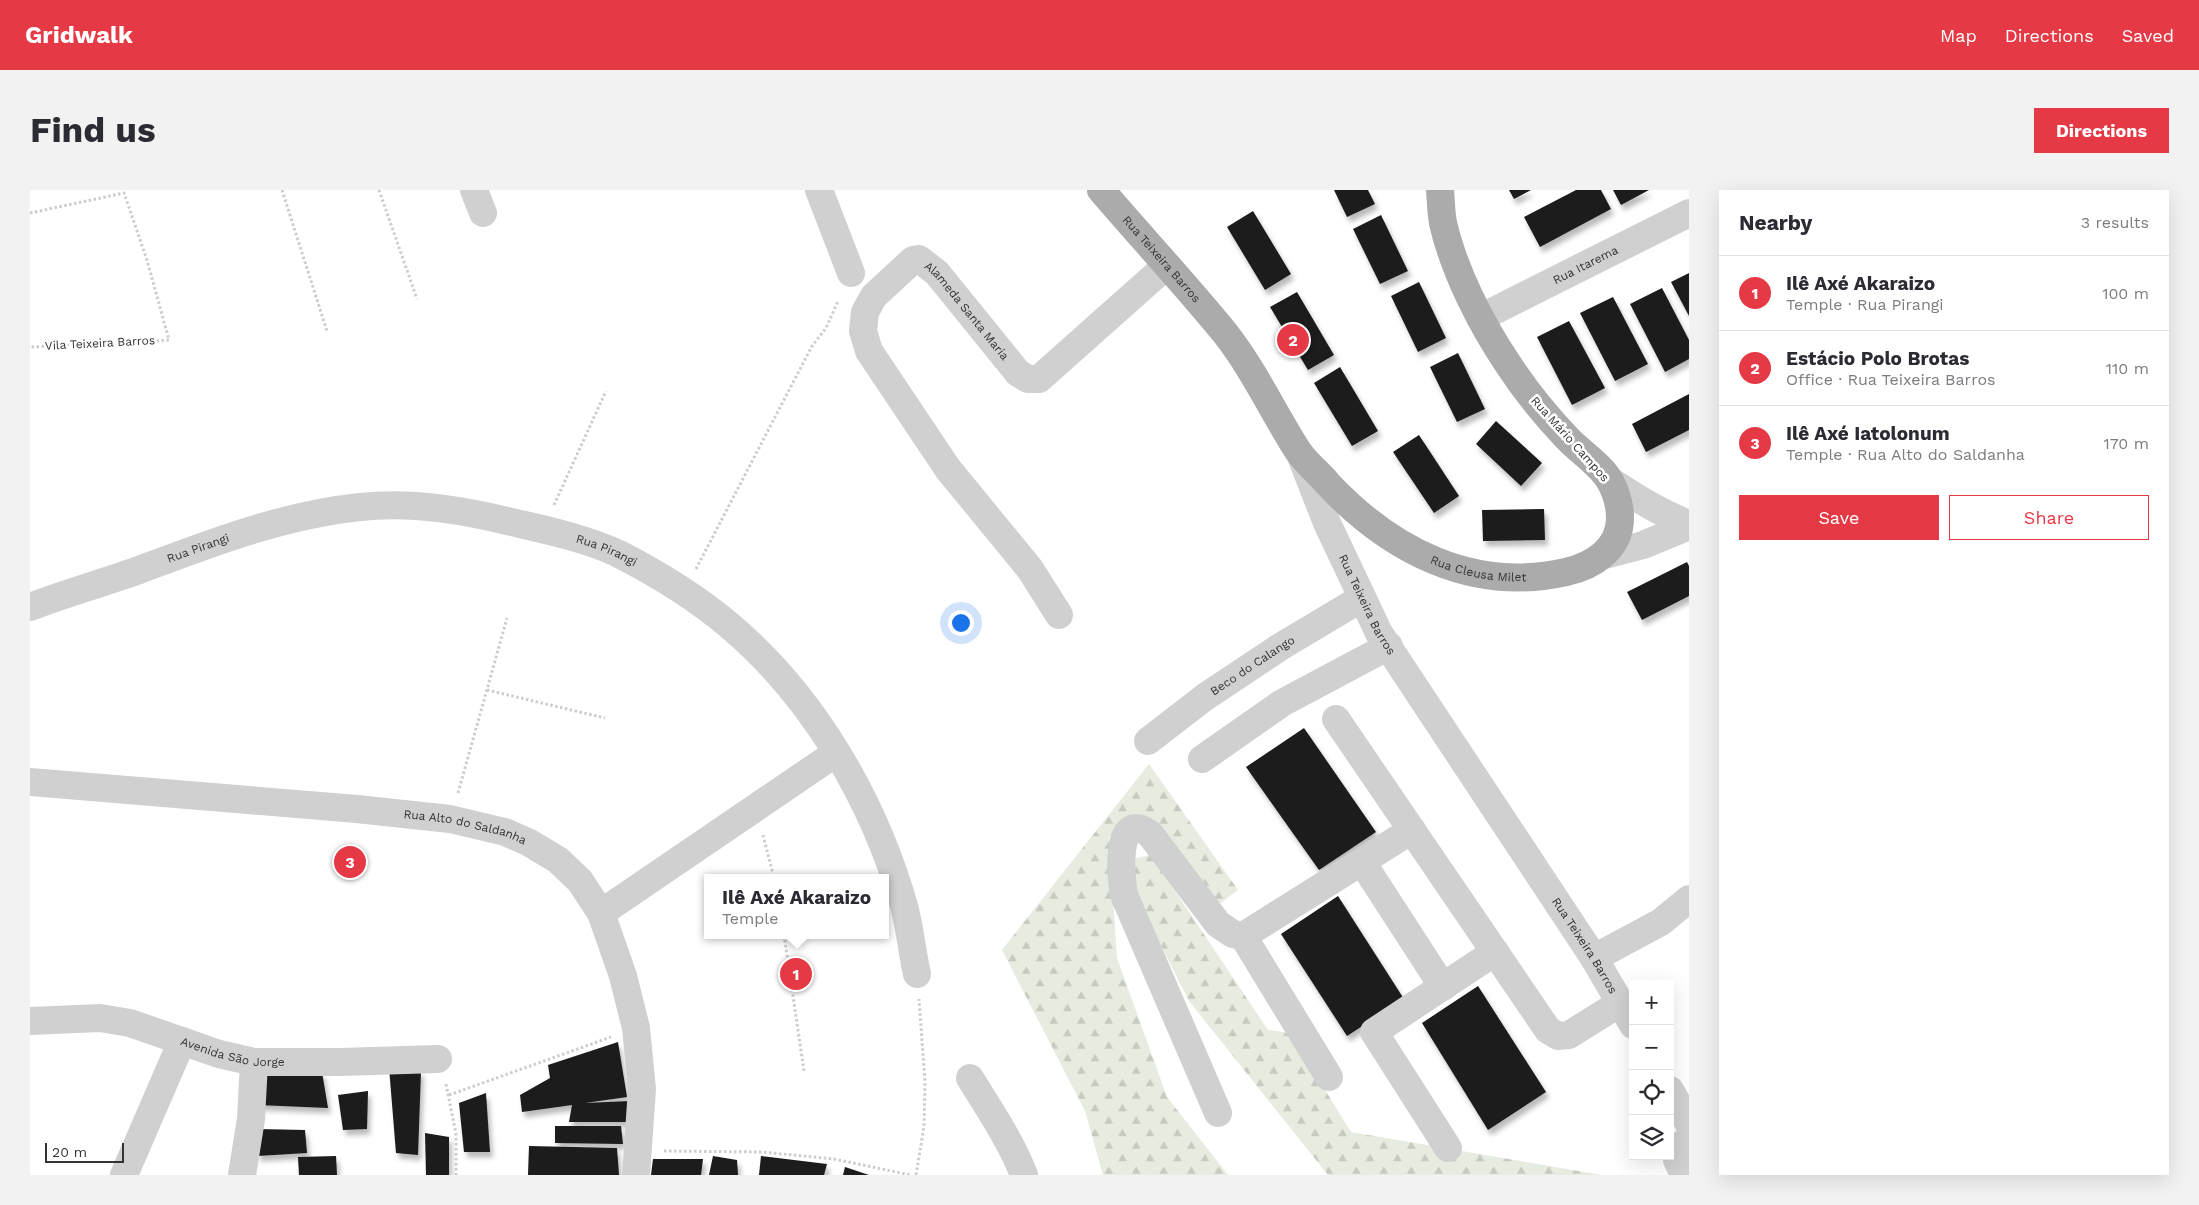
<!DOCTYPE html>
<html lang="en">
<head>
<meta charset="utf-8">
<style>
  body { margin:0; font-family:"Work Sans",sans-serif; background:#f2f2f3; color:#2b2b33 }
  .controls { position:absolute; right:15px; bottom:15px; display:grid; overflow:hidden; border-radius:0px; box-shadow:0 5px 20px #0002 }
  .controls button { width:45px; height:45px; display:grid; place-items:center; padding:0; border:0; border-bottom:1px solid #e1e1e2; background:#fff; color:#2b2b33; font:25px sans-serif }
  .scale { position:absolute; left:15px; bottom:12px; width:79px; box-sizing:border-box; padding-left:5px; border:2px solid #333; border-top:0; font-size:14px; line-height:18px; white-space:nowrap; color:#333; -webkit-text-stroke:4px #fff; paint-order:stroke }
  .you { position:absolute; left:930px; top:432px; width:18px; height:18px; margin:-12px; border:4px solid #fff; border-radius:50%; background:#1a73e8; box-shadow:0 0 0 8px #1a73e833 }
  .badge { display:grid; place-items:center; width:32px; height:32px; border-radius:50%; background:#e63946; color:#fff; font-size:16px; font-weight:700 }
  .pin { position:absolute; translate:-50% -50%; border:2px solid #fff; box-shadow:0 1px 5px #0006 }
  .popup { position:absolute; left:674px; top:684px; width:185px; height:65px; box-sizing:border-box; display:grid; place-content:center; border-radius:0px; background:#fff; filter:drop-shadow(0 1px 4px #0005); font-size:16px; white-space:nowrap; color:#7c7c81 }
  .popup b { font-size:19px; color:#2b2b33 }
  .popup::after { content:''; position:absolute; left:50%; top:100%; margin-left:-10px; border:10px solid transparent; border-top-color:#fff }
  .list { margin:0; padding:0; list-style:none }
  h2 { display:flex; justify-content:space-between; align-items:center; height:65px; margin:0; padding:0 20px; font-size:21px }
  h2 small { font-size:16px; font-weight:400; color:#7c7c81 }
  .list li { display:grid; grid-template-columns:32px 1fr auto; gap:15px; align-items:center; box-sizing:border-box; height:75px; padding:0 20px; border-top:1px solid #e1e1e2 }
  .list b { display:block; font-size:19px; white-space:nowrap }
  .list p { margin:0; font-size:16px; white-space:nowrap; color:#7c7c81 }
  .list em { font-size:16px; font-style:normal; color:#7c7c81 }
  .actions { display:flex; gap:10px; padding:15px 20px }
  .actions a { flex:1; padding:11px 0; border:1px solid #e63946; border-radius:0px; text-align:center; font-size:18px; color:#e63946 }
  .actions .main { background:#e63946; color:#fff }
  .icon { flex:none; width:28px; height:28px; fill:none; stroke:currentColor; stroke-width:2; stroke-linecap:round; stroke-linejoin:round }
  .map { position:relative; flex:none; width:1659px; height:985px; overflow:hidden; border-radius:0px }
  header { display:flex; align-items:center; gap:30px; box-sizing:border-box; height:70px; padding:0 25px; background:#e63946; color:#fff }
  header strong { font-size:24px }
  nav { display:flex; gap:28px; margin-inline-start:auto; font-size:18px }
  .intro { display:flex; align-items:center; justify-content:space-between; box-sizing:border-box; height:120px; padding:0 30px }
  h1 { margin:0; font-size:35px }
  .button { padding:12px 22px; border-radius:0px; background:#e63946; color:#fff; font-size:18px; font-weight:700 }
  main { display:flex; gap:30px; padding:0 30px }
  aside { flex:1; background:#fff; border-radius:0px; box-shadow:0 5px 20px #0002 }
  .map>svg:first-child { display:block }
  .forest { fill:url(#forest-firs) }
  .building { fill:#1a1a1a; filter:url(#shadow) }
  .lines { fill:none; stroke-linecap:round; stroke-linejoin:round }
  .path { stroke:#cdcdcd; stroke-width:3; stroke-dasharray:2.5 2.5; stroke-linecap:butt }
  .minor { stroke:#d0d0d0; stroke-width:28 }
  .major { stroke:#ababab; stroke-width:28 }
  .labels { text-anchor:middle; stroke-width:5; stroke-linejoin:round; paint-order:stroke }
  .street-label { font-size:12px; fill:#333; stroke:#fff }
</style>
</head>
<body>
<header>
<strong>Gridwalk</strong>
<nav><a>Map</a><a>Directions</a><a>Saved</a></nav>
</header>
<div class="intro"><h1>Find us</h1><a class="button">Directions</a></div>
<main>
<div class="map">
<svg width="1659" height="985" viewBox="0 0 1659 985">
  <defs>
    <pattern id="forest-firs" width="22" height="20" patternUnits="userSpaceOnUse" patternTransform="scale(1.25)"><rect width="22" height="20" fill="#e6ecdf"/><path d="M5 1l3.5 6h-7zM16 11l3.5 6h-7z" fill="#c6cbc0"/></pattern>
    <filter id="shadow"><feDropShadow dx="3" dy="5.5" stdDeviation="2.5" flood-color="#0004"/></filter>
  </defs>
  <rect width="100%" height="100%" fill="#fff"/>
  <g class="forest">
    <polygon points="1119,574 1208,700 1188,715 1148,658 1104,625 1079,647 1087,768 1137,907 1198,985 1073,985 1055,921 972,760"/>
    <polygon points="1121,665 1238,840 1260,843 1321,942 1572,985 1298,985 1159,811 1101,696 1102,669"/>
  </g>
  <g class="building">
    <polygon points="1304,0 1338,0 1345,14 1317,27"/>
    <polygon points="1479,0 1501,0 1484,9"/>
    <polygon points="1546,0 1571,0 1581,19 1510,57 1494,27"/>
    <polygon points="1583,0 1619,0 1591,15"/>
    <polygon points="1223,21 1261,84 1235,100 1197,37"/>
    <polygon points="1351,25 1378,81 1350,94 1323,39"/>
    <polygon points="1659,83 1659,126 1641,92"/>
    <polygon points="1389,92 1416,148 1388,162 1361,106"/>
    <polygon points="1632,98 1659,150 1659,169 1635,182 1600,114"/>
    <polygon points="1267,102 1304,165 1278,180 1240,117"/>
    <polygon points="1583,107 1618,174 1585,191 1550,123"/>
    <polygon points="1539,131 1575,198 1542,215 1507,147"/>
    <polygon points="1428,163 1455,219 1427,232 1400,177"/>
    <polygon points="1310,177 1348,241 1322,256 1284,193"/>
    <polygon points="1659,204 1659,240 1616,262 1602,234"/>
    <polygon points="1466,231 1512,273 1491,296 1446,254"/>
    <polygon points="1389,245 1429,306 1404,323 1363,262"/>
    <polygon points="1514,319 1515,350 1453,351 1452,320"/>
    <polygon points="1657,372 1659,376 1659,406 1612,430 1597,402"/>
    <polygon points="1274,538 1346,642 1289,680 1216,577"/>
    <polygon points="1308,706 1374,809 1317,846 1251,744"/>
    <polygon points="1448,796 1516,902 1458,940 1392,833"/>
    <polygon points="588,852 597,907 555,913 600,911 597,932 539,932 542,915 492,922 490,905 520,888 518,875"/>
    <polygon points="359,877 391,881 388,965 366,963"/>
    <polygon points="292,882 298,918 228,915 231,883"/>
    <polygon points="338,901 337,939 313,940 308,905"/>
    <polygon points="456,903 460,962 434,962 429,913"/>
    <polygon points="525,936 591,936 593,954 525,953"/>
    <polygon points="228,939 275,940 277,963 227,966"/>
    <polygon points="395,943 419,947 419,985 396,985"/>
    <polygon points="499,956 587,958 589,985 498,985"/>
    <polygon points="306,966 307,985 269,985 268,967"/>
    <polygon points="683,966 707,970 708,985 679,985"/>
    <polygon points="731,966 797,974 794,985 729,985"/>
    <polygon points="623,969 673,969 671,985 621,985"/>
    <polygon points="815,977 839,985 813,985"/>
  </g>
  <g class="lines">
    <g class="path">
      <polyline points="252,0 297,141"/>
      <polyline points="349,0 387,109"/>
      <polyline points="0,23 94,3 117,70 139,150 0,157"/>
      <polyline points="524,315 576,201"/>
      <polyline points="666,379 782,156 796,138 808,111"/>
      <polyline points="457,500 575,528"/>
      <polyline points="428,603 477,428"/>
      <polyline points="733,645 744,688"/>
      <polyline points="754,745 774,881"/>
      <polyline points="416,894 426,944 426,985"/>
      <polyline points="419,905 581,847"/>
      <polyline points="634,961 732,962 804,969 881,985"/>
      <polyline points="886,985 894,937 895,892 889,809"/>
    </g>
    <g class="minor">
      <polyline points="444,0 453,23"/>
      <polyline points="789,0 821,83"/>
      <path id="s1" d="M1450 128 1659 23"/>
      <path id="s2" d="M1270 264 1297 333 1349 443 1564 768 1603 835"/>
      <path d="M1579 290C1605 307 1630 323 1659 334"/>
      <polyline points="1575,365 1613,355 1659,336"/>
      <path id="s3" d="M0 417C36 403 73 393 109 380 181 353 253 325 330 317 383 311 438 321 490 334 521 341 560 350 589 364 628 384 667 408 700 436 784 507 844 611 874 716 880 738 882 762 887 784"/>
      <path id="s4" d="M1029 425 1000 379 918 279 839 161 833 141 835 122 844 106 883 70 889 69 907 83 988 183 998 189H1009L1136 76"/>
      <polyline points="1306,529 1518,840 1528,846 1539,845 1590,813"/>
      <path id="s5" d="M1118 551 1175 507 1250 457 1332 408"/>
      <polyline points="1172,569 1252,513 1359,456"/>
      <path id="s6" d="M0 592 327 619 420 629 475 642 498 652 528 670 550 691 571 723 593 786 606 838 612 899 606 985"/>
      <polyline points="1332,672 1413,797"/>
      <polyline points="571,723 806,563"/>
      <polyline points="1213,746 1299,887"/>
      <polyline points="1564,768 1631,732 1659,709"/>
      <path id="s7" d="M0 831 70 828 100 833 189 864 224 872H311L408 869"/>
      <path d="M940 888C959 919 981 951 994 985"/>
      <polyline points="1640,900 1659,934"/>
      <path d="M1188 923 1094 705C1091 686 1084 618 1120 644L1188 734 1203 744 1213 746 1382 640"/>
      <polyline points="1418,958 1344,842 1465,762"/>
      <polyline points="94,985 152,851"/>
      <polyline points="212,985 221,929 224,872"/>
      <polyline points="1654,985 1647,970 1646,959 1659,949"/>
    </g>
    <path class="major" id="s8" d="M1071 0C1112 48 1155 94 1195 143 1224 180 1243 222 1268 261 1276 273 1289 283 1298 294 1361 361 1443 403 1536 382 1563 376 1590 359 1590 328 1590 316 1586 302 1580 291 1570 274 1550 262 1537 248 1515 225 1495 200 1478 174 1451 134 1424 81 1413 33 1411 22 1411 11 1410 0"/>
  </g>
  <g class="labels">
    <g class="street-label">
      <text dy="4" stroke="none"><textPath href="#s8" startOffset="92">Rua Teixeira Barros</textPath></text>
      <text dy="4" stroke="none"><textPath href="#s1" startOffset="118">Rua Itarema</textPath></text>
      <text dy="4" stroke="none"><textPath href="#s4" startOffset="514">Alameda Santa Maria</textPath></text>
      <text transform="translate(70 153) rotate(-3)" y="4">Vila Teixeira Barros</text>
      <text transform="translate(1540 249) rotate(48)" y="4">Rua Mário Campos</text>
      <text dy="4" stroke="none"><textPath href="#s3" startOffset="178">Rua Pirangi</textPath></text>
      <text dy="4" stroke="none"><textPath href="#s3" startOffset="598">Rua Pirangi</textPath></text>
      <text dy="4" stroke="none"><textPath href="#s8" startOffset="550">Rua Cleusa Milet</textPath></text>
      <text dy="4" stroke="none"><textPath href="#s2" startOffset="165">Rua Teixeira Barros</textPath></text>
      <text dy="4" stroke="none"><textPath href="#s5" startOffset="129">Beco do Calango</textPath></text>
      <text dy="4" stroke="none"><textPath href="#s6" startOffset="438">Rua Alto do Saldanha</textPath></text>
      <text dy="4" stroke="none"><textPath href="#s2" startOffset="570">Rua Teixeira Barros</textPath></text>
      <text dy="4" stroke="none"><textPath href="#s7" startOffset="208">Avenida São Jorge</textPath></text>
    </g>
  </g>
</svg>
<div class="controls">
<button>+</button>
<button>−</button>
<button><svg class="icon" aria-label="locate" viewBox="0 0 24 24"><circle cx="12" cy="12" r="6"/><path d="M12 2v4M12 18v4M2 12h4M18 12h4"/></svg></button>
<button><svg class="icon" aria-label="layers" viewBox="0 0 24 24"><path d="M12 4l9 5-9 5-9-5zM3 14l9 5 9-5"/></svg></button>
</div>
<div class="scale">20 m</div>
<div class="you"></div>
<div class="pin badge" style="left:766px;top:784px">1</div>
<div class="popup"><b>Ilê Axé Akaraizo</b>Temple</div>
<div class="pin badge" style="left:1263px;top:150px">2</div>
<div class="pin badge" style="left:320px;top:672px">3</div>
</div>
<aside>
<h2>Nearby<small>3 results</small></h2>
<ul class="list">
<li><span class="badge">1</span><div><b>Ilê Axé Akaraizo</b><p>Temple · Rua Pirangi</p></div><em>100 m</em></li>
<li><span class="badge">2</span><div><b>Estácio Polo Brotas</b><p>Office · Rua Teixeira Barros</p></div><em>110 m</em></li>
<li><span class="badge">3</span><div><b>Ilê Axé Iatolonum</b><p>Temple · Rua Alto do Saldanha</p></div><em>170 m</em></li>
</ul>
<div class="actions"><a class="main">Save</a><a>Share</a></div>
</aside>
</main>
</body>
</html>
